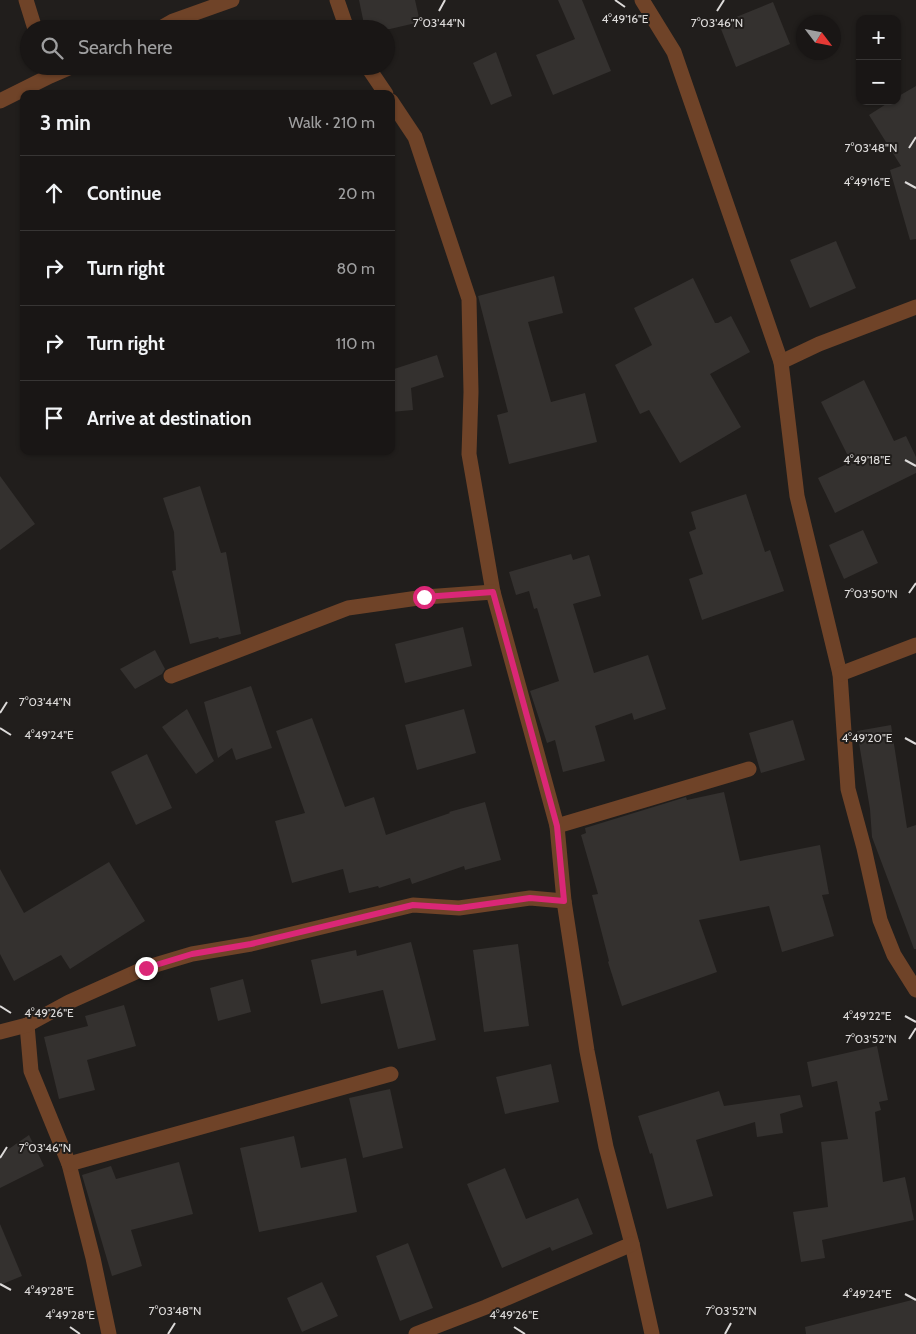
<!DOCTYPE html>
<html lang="en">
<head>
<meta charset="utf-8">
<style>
  body { margin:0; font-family:Cabin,sans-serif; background:#221f1e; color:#f1f3f6 }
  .controls { position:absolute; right:15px; top:15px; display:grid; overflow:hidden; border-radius:10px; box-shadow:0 1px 4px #0004 }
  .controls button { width:45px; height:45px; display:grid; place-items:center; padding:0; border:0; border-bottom:1px solid #373534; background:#191615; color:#f1f3f6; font:25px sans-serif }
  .compass { position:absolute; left:796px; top:15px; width:45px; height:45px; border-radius:50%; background:#191615; box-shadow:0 1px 4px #0004; rotate:122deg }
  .stop { position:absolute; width:15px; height:15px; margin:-11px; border:4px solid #db2777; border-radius:50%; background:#fff }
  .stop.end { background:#db2777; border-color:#fff; box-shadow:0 1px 5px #0008 }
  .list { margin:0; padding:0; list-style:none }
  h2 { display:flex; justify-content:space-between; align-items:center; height:65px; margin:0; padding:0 20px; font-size:21px }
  h2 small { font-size:16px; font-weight:400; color:#9f9fa0 }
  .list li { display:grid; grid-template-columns:32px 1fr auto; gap:15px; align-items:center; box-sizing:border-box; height:75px; padding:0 20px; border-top:1px solid #373534 }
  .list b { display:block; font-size:19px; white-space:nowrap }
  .list em { font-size:16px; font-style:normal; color:#9f9fa0 }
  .icon { flex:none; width:28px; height:28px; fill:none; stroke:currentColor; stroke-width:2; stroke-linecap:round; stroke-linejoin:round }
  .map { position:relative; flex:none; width:916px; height:1334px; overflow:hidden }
  .search { position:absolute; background:#191615; box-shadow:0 1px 4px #0004; left:20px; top:20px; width:375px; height:55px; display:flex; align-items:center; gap:12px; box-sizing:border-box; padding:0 18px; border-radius:28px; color:#9f9fa0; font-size:19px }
  .panel { position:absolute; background:#191615; box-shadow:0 1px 4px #0004; left:20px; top:90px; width:375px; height:365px; border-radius:10px }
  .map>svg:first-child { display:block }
  .building { fill:#34312f }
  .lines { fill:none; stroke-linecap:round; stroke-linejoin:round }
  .minor { stroke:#6f4328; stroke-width:15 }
  .route { stroke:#db2777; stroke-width:6 }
  .ticks { fill:none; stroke:#dcdad9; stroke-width:2 }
  .ticks-label { font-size:12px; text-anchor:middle; fill:#dcdad9; stroke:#211e1c; stroke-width:4; stroke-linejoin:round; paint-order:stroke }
</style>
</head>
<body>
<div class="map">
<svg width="916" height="1334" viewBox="0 0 916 1334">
  <rect width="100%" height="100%" fill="#211e1c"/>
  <g class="building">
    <polygon points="359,0 415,0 420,22 390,29 365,29"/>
    <polygon points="558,0 582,0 611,71 553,95 536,55 575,39"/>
    <polygon points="773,2 790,44 736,67 719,24"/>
    <polygon points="496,52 512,96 491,105 473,63"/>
    <polygon points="916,86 916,239 910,240 890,170 901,166 869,115 891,101 897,101 897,97"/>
    <polygon points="836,241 856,288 810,308 790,260"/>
    <polygon points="554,276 563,313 528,322 551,402 585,393 597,442 509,464 497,415 508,412 478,296"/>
    <polygon points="693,278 715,323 718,323 731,316 750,352 710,374 741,427 680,463 649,410 640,414 615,365 652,345 634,308"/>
    <polygon points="437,355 444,377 411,388 413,410 391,412 391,370"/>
    <polygon points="864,380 894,441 906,436 916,457 916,473 835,513 818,478 851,462 821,402"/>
    <polygon points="0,476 35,524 0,550"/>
    <polygon points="200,486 221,553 226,552 241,634 219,639 218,637 190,644 172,571 176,570 174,532 163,498"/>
    <polygon points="746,494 765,552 770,550 784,591 702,620 689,579 703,574 689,532 696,529 691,512"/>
    <polygon points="863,530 878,563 844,579 829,545"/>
    <polygon points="571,554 573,560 589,555 601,596 573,604 594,673 648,655 666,709 634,720 632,713 595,726 605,761 563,772 555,740 547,743 530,691 559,681 537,608 534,609 529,591 516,595 509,572"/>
    <polygon points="463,627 472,666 405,683 395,644"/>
    <polygon points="155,650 165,669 162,674 135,689 120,669"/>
    <polygon points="251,686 272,748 236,760 232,748 218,758 204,702"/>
    <polygon points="187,709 214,761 196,774 162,727"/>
    <polygon points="464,709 476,753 417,770 405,725"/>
    <polygon points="312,718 345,807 374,797 386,835 450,813 449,812 485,802 501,860 465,870 464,866 412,884 410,878 379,888 378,886 349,893 343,869 292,883 275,821 305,813 276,731"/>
    <polygon points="793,720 805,760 761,773 749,733"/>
    <polygon points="891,725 907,828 916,825 916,949 914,949 872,837 870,809 857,731"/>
    <polygon points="147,754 172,808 136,825 111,772"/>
    <polygon points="724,792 740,861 820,845 829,894 822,895 834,936 782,952 769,906 699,920 717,972 622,1006 608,962 609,961 592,895 598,894 581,835 586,833 585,828 686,797 687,800"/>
    <polygon points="109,862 145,921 70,969 61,955 14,981 0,954 0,869 24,913"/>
    <polygon points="411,942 436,1040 398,1049 383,990 321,1004 311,960 356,950 357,956"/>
    <polygon points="518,944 529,1026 484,1032 473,950"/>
    <polygon points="243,979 251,1012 218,1021 210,988"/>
    <polygon points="124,1005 136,1046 87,1060 95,1090 59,1099 44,1037 88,1026 85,1016"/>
    <polygon points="877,1046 888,1100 879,1102 881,1110 875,1112 883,1182 905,1177 914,1220 822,1240 825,1258 801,1262 793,1212 828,1207 821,1142 848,1139 837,1081 812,1087 807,1062"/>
    <polygon points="551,1064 559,1102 505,1114 496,1077"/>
    <polygon points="390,1089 403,1148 363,1158 349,1098"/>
    <polygon points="719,1091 724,1106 800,1095 803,1107 780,1114 783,1133 757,1137 755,1122 696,1140 713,1196 667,1209 652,1153 650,1154 638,1116"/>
    <polygon points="29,1135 44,1166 0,1188 0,1155"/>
    <polygon points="294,1136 301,1168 346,1158 357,1212 259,1232 240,1148"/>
    <polygon points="179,1162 193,1214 131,1230 142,1266 112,1276 82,1175 111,1166 116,1179"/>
    <polygon points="505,1168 526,1219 578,1198 593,1234 552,1251 550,1247 502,1268 467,1184"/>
    <polygon points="0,1224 22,1276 0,1285"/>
    <polygon points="408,1243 433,1308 400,1321 376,1256"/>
    <polygon points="322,1282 338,1316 302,1332 287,1298"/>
    <polygon points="916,1299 916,1334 806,1334 805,1327"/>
  </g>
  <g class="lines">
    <g class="minor">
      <polyline points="26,0 35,29"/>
      <polyline points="337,0 347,29"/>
      <polyline points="642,0 674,52 781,362"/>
      <polyline points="159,29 173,21 232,0"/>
      <polyline points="367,66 386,94"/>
      <polyline points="0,101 50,76 73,66"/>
      <polyline points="391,101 415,137 469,299 471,392 469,454 493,592 557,826 564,901 587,1051 606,1147 632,1244 652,1334"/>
      <polyline points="916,307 819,344 781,362 797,496 840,674 848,789 864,848 880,920 894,955 916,990"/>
      <polyline points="840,674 916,645"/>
      <polyline points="171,676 348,608 425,597 493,592"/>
      <polyline points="557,826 749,769"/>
      <polyline points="27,1025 31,1071 69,1164 93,1258 109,1334"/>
      <polyline points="0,1032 27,1025 69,1002 145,968 192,954 251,944 413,905 459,908 530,898 564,901"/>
      <polyline points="69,1164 391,1074"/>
      <polyline points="416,1334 486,1307 632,1244"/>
    </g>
  </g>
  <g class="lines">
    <polyline class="route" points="146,968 192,954 251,944 413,905 459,908 530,898 564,901 557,826 493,592 424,597"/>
  </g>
  <path class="ticks" d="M615 0 625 7M439 11 445 0M717 11 724 0M909 148 916 137M905 182 916 188M905 460 916 466M909 593 916 583M0 713 7 702M0 728 11 735M905 738 916 744M0 1006 11 1013M905 1016 916 1022M909 1039 916 1028M0 1158 7 1147M0 1284 11 1290M905 1294 916 1300M70 1327 80 1334M514 1327 525 1334M168 1334 175 1323M725 1334 731 1323"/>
  <g class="ticks-label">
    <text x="625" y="23">4°49'16"E</text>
    <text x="439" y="27">7°03'44"N</text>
    <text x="717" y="27">7°03'46"N</text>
    <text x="871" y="152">7°03'48"N</text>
    <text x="867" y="186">4°49'16"E</text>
    <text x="867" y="464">4°49'18"E</text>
    <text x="871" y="598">7°03'50"N</text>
    <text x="45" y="706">7°03'44"N</text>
    <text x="49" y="739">4°49'24"E</text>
    <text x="867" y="742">4°49'20"E</text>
    <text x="49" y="1017">4°49'26"E</text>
    <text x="867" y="1020">4°49'22"E</text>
    <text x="871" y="1043">7°03'52"N</text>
    <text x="45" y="1152">7°03'46"N</text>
    <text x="49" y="1295">4°49'28"E</text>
    <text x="867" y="1298">4°49'24"E</text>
    <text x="175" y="1315">7°03'48"N</text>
    <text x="731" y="1315">7°03'52"N</text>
    <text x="70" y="1319">4°49'28"E</text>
    <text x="514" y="1319">4°49'26"E</text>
  </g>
</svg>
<div class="controls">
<button>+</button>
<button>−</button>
</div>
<svg class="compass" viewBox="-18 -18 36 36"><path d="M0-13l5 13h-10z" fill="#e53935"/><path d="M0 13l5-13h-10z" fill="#9f9fa0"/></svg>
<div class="stop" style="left:424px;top:597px"></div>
<div class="stop end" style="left:146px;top:968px"></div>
<div class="search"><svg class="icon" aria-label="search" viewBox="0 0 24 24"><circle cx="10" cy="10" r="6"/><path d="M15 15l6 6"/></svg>Search here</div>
<section class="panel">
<h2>3 min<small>Walk · 210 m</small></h2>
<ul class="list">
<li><svg class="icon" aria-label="ahead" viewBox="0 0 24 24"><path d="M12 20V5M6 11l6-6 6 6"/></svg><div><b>Continue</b></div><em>20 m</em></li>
<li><svg class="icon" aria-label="right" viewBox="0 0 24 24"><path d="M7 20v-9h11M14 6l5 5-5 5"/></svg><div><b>Turn right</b></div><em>80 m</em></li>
<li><svg class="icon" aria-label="right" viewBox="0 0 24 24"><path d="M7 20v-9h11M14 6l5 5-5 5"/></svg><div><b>Turn right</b></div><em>110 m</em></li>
<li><svg class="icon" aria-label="arrive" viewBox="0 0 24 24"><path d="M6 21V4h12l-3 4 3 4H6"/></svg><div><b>Arrive at destination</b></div></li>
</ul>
</section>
</div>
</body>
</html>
